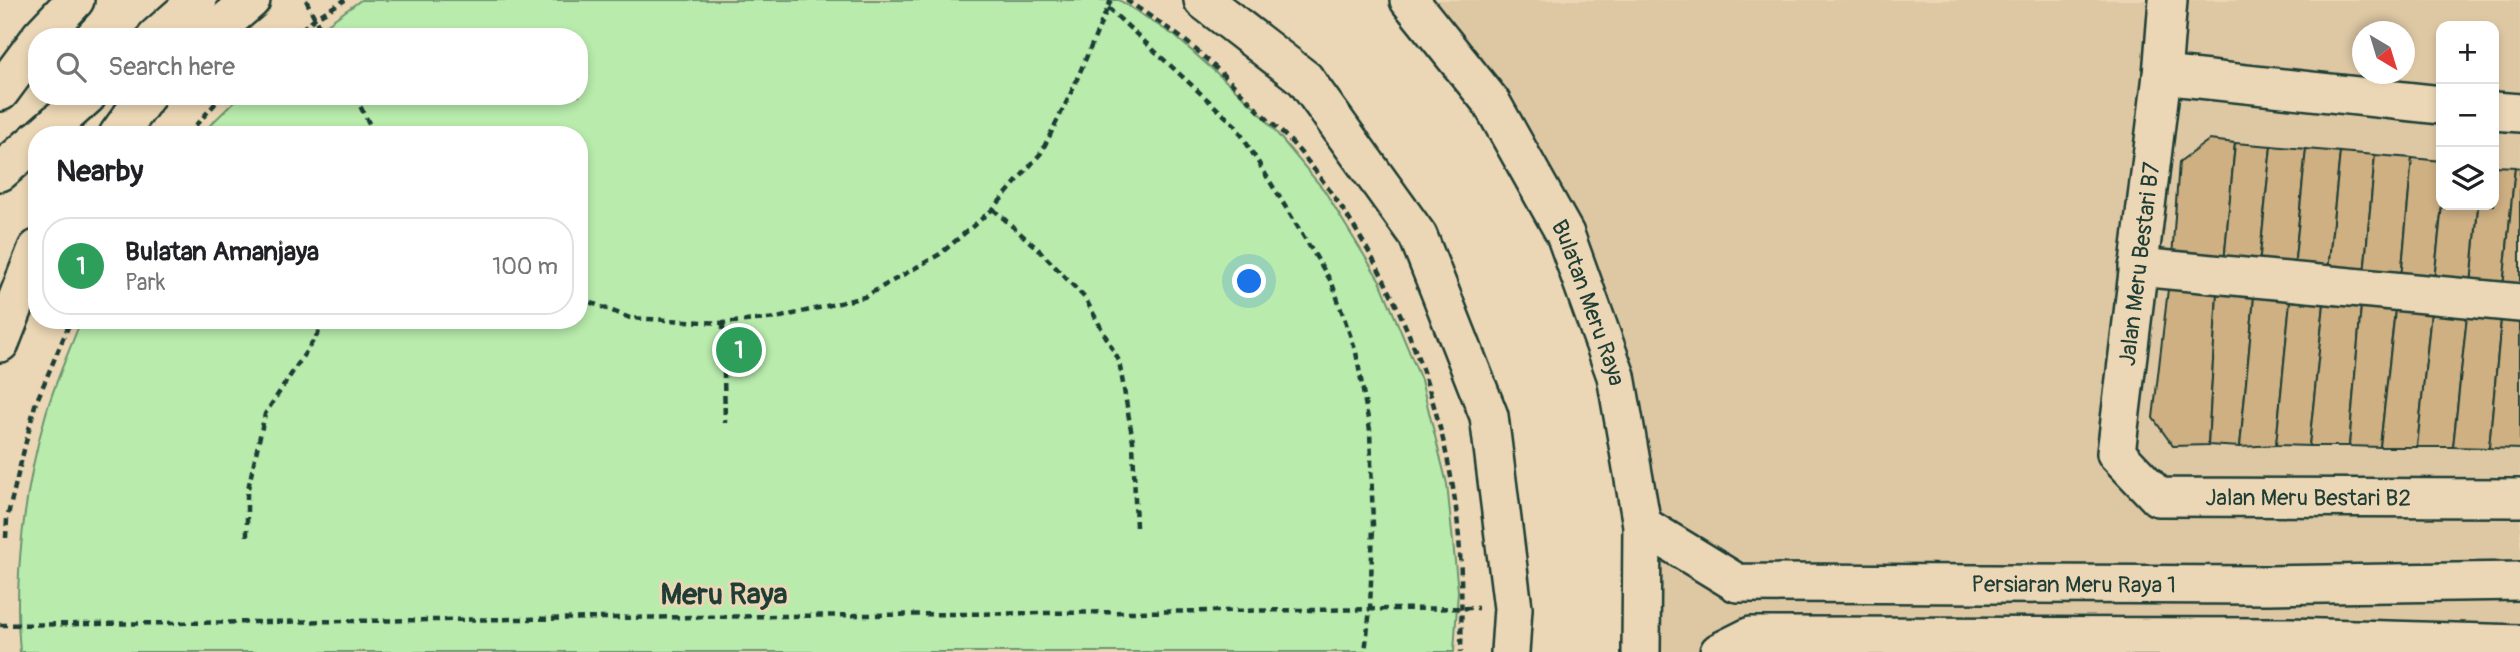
<!DOCTYPE html>
<html lang="en">
<head>
<meta charset="utf-8">
<style>
  body { margin:0; font-family:Pangolin,sans-serif; background:#f2f2f2; color:#202124 }
  .controls { position:absolute; right:21px; top:21px; display:grid; overflow:hidden; border-radius:14px; box-shadow:0 4px 10px #0003 }
  .controls button { width:63px; height:63px; display:grid; place-items:center; padding:0; border:0; border-bottom:2px solid #e0e0e0; background:#fff; color:#202124; font:35px sans-serif }
  .compass { position:absolute; left:2352px; top:21px; width:63px; height:63px; border-radius:50%; background:#fff; box-shadow:0 4px 10px #0003; rotate:142deg }
  .you { position:absolute; left:1250px; top:282px; width:24px; height:24px; margin:-18px; border:5px solid #fff; border-radius:50%; background:#1a73e8; box-shadow:0 0 0 10px #1a73e833 }
  .badge { display:grid; place-items:center; width:46px; height:46px; border-radius:50%; background:#b45309; color:#fff; font-size:23px; font-weight:700 }
  .pin { position:absolute; translate:-50% -50%; border:4px solid #fff; box-shadow:0 2px 7px #0006 }
  .list { margin:0; padding:0; list-style:none }
  h2 { display:flex; justify-content:space-between; align-items:center; height:91px; margin:0; padding:0 28px; font-size:30px }
  h2 small { font-size:23px; font-weight:400; color:#757577 }
  .list li { display:grid; grid-template-columns:46px 1fr auto; gap:21px; align-items:center; box-sizing:border-box; height:98px; margin:0 14px 14px; padding:0 14px; border:2px solid #e0e0e0; border-radius:28px }
  .list b { display:block; font-size:26px; white-space:nowrap }
  .list p { margin:0; font-size:23px; white-space:nowrap; color:#757577 }
  .list em { font-size:23px; font-style:normal; color:#757577 }
  .icon { flex:none; width:38px; height:38px; fill:none; stroke:currentColor; stroke-width:2; stroke-linecap:round; stroke-linejoin:round }
  .map { position:relative; flex:none; width:2520px; height:652px; overflow:hidden }
  .search { position:absolute; background:#fff; box-shadow:0 4px 10px #0003; left:28px; top:28px; width:560px; height:77px; display:flex; align-items:center; gap:18px; box-sizing:border-box; padding:0 24px; border-radius:28px; color:#757577; font-size:26px }
  .panel { position:absolute; background:#fff; box-shadow:0 4px 10px #0003; left:28px; top:126px; width:560px; height:203px; border-radius:28px }
  .map>svg:first-child { display:block }
  .built { fill:#dec8a4; fill-rule:evenodd }
  .green { fill:#b8ebac; stroke:#6c9470; stroke-width:2 }
  .building { fill:#ceb083; stroke:#1f3d34; stroke-width:2 }
  .lines { fill:none; stroke-linecap:round; stroke-linejoin:round }
  .minor-casing { stroke:#1f3d34; stroke-width:42 }
  .path { stroke:#1f3d34; stroke-width:4.5; stroke-dasharray:7 5; stroke-linecap:butt }
  .minor { stroke:#ebd7b5; stroke-width:37 }
  .labels { text-anchor:middle; stroke-width:6; stroke-linejoin:round; paint-order:stroke }
  .street-label { font-size:23px; fill:#1f3d34; stroke:#ebd7b5 }
  .district-label { font-size:30px; font-weight:bold; fill:#1f3d34; stroke:#ebd7b5 }
</style>
</head>
<body>
<div class="map">
<svg width="2520" height="652" viewBox="0 0 2520 652">
  <rect width="100%" height="100%" fill="#ebd7b5"/>
  <filter id="ink" filterUnits="userSpaceOnUse"><feTurbulence type="fractalNoise" baseFrequency=".0143" numOctaves="2"/><feDisplacementMap in="SourceGraphic" scale="14" xChannelSelector="R" yChannelSelector="G"/><feConvolveMatrix kernelMatrix="1 2 1 2 8 2 1 2 1" color-interpolation-filters="sRGB"/></filter>
  <g filter="url(#ink)">
    <path class="built" d="M1410 0H2520V652H1639L1642 467 1558 226ZM2441 26H2494V205H2441ZM2362 32H2404V74H2362Z"/>
    <path class="green" d="M361 0H1119L1175 36 1255 107 1324 190 1380 281 1421 380 1447 484 1458 591 1454 652H20C13 579 25 487 45 417 54 384 69 352 81 320H579V135H200L240 96H579V37H309Z"/>
    <g class="building">
      <polygon points="2209,140 2235,143 2224,263 2172,257 2179,162"/>
      <polygon points="2235,143 2271,146 2259,266 2224,263"/>
      <polygon points="2271,146 2306,149 2294,269 2259,266"/>
      <polygon points="2306,149 2340,152 2328,272 2294,269"/>
      <polygon points="2340,152 2375,155 2364,275 2328,272"/>
      <polygon points="2375,155 2412,158 2401,279 2364,275"/>
      <polygon points="2412,158 2441,161 2442,205 2434,281 2401,279"/>
      <polygon points="2494,166 2515,167 2503,288 2471,285 2478,205 2494,205"/>
      <polygon points="2515,167 2520,168 2520,289 2503,288"/>
      <polygon points="2442,205 2478,205 2471,285 2434,281"/>
      <polygon points="2168,289 2217,294 2208,445 2173,446 2153,418"/>
      <polygon points="2217,294 2254,297 2240,447 2208,445"/>
      <polygon points="2254,297 2290,301 2276,445 2240,447"/>
      <polygon points="2290,301 2324,304 2309,446 2276,445"/>
      <polygon points="2324,304 2361,306 2349,446 2309,446"/>
      <polygon points="2361,306 2395,310 2380,447 2349,446"/>
      <polygon points="2395,310 2431,313 2417,447 2380,447"/>
      <polygon points="2431,313 2467,316 2453,447 2417,447"/>
      <polygon points="2467,316 2501,320 2489,448 2453,447"/>
      <polygon points="2501,320 2520,322 2520,449 2489,448"/>
    </g>
    <g class="lines">
      <defs>
        <g id="minor">
          <polyline points="1203,0 1305,79 1418,236 1489,416 1513,608 1510,652"/>
          <path id="s1" d="M1409 0 1491 102 1565 234 1616 376 1642 525 1641 652"/>
          <path id="s2" d="M2168 0 2162 75 2116 453 2158 497 2520 498"/>
          <polyline points="40,37 75,0"/>
          <polyline points="156,37 198,0"/>
          <polyline points="208,37 251,0"/>
          <polyline points="2162,75 2441,105"/>
          <polyline points="0,92 37,42"/>
          <polyline points="2494,111 2520,113"/>
          <polyline points="43,135 87,96"/>
          <polyline points="118,135 146,96"/>
          <polyline points="0,172 37,140"/>
          <polyline points="2138,267 2520,303"/>
          <polyline points="0,343 37,249"/>
          <path id="s3" d="M1642 525 1737 583 2268 585 2520 581"/>
          <polyline points="1719,652 1751,636 2289,637 2520,644"/>
        </g>
      </defs>
      <use href="#minor" class="minor-casing"/>
      <g class="path">
        <polyline points="306,0 324,37"/>
        <path d="M1126 0C1145 13 1164 25 1183 39 1209 60 1233 84 1256 108 1271 123 1288 137 1301 153 1380 249 1432 366 1453 488 1462 541 1462 598 1461 652"/>
        <polyline points="1108,8 1236,126 1332,283 1356,352 1370,430 1373,526 1370,609 1365,652"/>
        <polyline points="292,37 315,18 345,0"/>
        <polyline points="355,96 375,135"/>
        <polyline points="187,135 222,96"/>
        <polyline points="993,209 1040,251 1085,298 1119,361 1133,441 1136,528"/>
        <polyline points="579,298 630,318 723,323 777,318 864,297 940,254 993,209 1041,153 1071,93 1111,0"/>
        <polyline points="723,323 725,423"/>
        <polyline points="247,536 247,493 265,414 319,332 331,320"/>
        <polyline points="6,538 7,519 35,405 71,320"/>
        <polyline points="0,625 1478,608"/>
      </g>
      <use href="#minor" class="minor"/>
    </g>
  </g>
  <g class="labels">
    <g class="street-label">
      <text transform="translate(2139 264) rotate(-83)" y="8">Jalan Meru Bestari B7</text>
      <text dy="8" stroke="none"><textPath href="#s1" startOffset="355">Bulatan Meru Raya</textPath></text>
      <text dy="8" stroke="none"><textPath href="#s2" startOffset="667">Jalan Meru Bestari B2</textPath></text>
      <text dy="8" stroke="none"><textPath href="#s3" startOffset="448">Persiaran Meru Raya 1</textPath></text>
    </g>
    <g class="district-label">
      <text x="724" y="604">Meru Raya</text>
    </g>
  </g>
</svg>
<div class="controls">
<button>+</button>
<button>−</button>
<button><svg class="icon" aria-label="layers" viewBox="0 0 24 24"><path d="M12 4l9 5-9 5-9-5zM3 14l9 5 9-5"/></svg></button>
</div>
<svg class="compass" viewBox="-18 -18 36 36"><path d="M0-13l5 13h-10z" fill="#e53935"/><path d="M0 13l5-13h-10z" fill="#757577"/></svg>
<div class="you"></div>
<div class="pin badge" style="left:739px;top:350px;background:#2e9e5b">1</div>
<div class="search"><svg class="icon" aria-label="search" viewBox="0 0 24 24"><circle cx="10" cy="10" r="6"/><path d="M15 15l6 6"/></svg>Search here</div>
<section class="panel">
<h2>Nearby<small></small></h2>
<ul class="list">
<li><span class="badge" style="background:#2e9e5b">1</span><div><b>Bulatan Amanjaya</b><p>Park</p></div><em>100 m</em></li>
</ul>
</section>
</div>
</body>
</html>
